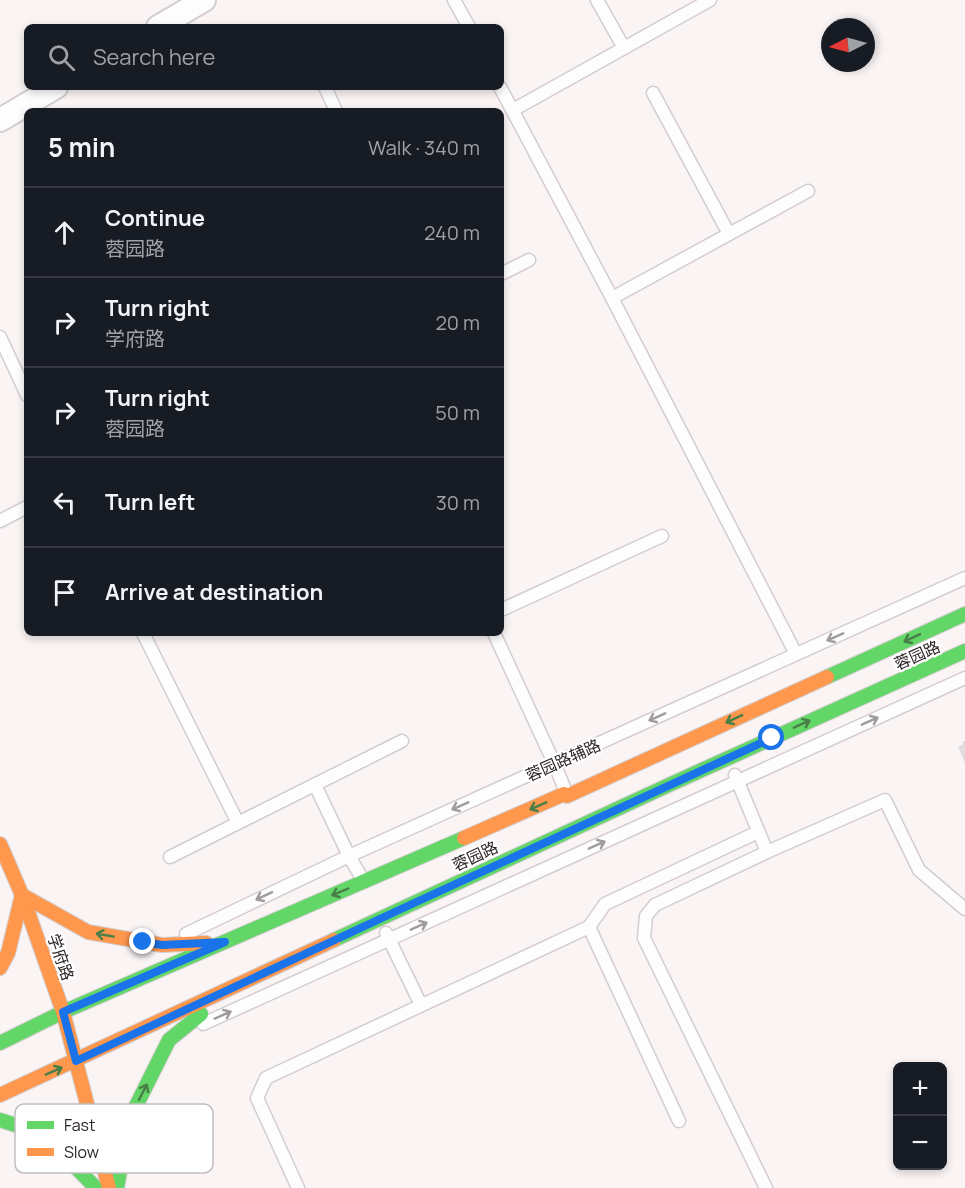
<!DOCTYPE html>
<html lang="en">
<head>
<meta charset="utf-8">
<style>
  body { margin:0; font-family:Manrope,"Noto Sans SC",sans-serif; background:#242831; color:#f1f3f6 }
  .controls { position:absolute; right:18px; bottom:18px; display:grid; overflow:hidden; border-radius:9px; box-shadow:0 3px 9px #0003 }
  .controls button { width:54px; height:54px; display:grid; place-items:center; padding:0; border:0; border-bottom:2px solid #363941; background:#171b24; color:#f1f3f6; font:30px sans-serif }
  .compass { position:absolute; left:821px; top:18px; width:54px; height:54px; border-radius:50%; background:#171b24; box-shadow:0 3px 9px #0003; rotate:264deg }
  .stop { position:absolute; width:18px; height:18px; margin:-14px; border:4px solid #1a73e8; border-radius:50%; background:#fff }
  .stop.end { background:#1a73e8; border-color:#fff; box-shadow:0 2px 6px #0008 }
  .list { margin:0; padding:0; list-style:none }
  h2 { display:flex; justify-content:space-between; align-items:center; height:78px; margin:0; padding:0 24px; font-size:26px }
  h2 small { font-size:20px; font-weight:400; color:#9ea1a6 }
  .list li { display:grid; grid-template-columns:39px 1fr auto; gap:18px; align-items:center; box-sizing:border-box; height:90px; padding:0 24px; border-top:2px solid #363941 }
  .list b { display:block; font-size:22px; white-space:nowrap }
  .list p { margin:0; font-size:20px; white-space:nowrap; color:#9ea1a6 }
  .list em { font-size:20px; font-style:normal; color:#9ea1a6 }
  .icon { flex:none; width:33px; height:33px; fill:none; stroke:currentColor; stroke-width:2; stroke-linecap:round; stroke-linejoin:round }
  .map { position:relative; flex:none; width:965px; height:1188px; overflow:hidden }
  .search { position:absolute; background:#171b24; box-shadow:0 3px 9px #0003; left:24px; top:24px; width:480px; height:66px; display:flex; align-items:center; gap:15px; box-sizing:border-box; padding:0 21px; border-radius:9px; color:#9ea1a6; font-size:22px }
  .panel { position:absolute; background:#171b24; box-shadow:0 3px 9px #0003; left:24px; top:108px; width:480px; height:528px; border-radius:9px }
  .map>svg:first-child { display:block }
  .building { fill:#e2dcdd; filter:url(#shadow) }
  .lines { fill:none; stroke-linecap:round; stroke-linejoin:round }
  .lane-casing { stroke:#d3cdce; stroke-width:15 }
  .street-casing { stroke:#d3cdce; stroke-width:26 }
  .fast-casing { stroke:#d3cdce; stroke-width:16 }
  .slow-casing { stroke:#d3cdce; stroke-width:16 }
  .lane { stroke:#fefdfe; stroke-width:12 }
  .street { stroke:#fefdfe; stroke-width:22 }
  .fast { stroke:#63d668; stroke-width:14 }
  .slow { stroke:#ff974d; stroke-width:14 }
  .oneway { stroke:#a09c9d }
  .oneway2 { stroke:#487e47 }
  .route { stroke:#1a73e8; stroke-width:8 }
  .labels { text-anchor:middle; stroke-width:4.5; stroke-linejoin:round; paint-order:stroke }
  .street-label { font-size:16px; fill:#2c2526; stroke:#fff }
  .key { fill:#fff; stroke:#c0bebe; stroke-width:1.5 }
  .key-label { font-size:16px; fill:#2c2526 }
</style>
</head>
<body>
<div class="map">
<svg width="965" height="1188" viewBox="0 0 965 1188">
  <defs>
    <filter id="shadow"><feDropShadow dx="5.5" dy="-5.5" stdDeviation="1.5" flood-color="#0004"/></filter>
  </defs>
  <rect width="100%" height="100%" fill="#faf4f5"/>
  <polygon class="building" points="965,743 965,763 958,747"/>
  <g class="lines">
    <defs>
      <g id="lane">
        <polyline points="454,0 469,27"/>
        <polyline points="597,0 624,48"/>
        <polyline points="325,87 336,111"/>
        <polyline points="500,87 612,298 796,654"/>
        <polyline points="653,93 729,234"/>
        <polyline points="513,110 710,0"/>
        <polyline points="501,274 529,260"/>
        <polyline points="612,298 808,191"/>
        <polyline points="0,337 27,395"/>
        <polyline points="0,521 27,507"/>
        <polyline points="501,610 662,536"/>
        <polyline points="143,633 238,823 170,857"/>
        <polyline points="494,633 554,763 566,792"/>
        <polyline points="735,775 767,852 655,905 646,916 644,938 766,1188"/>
        <polyline points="315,785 349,856 363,880"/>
        <polyline points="238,823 402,741"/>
        <polyline points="767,852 885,800 919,870 965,909"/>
        <polyline points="386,933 421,1005"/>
        <polyline points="186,934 349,856 965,578"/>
        <polyline points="203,1024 965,678"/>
        <polyline points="679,1121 589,927 605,904 758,832"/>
        <polyline points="298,1188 257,1098 266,1078 589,927"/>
      </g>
      <g id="street">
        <polyline points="158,27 204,0"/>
        <polyline points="0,120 56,87"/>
      </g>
      <g id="fast">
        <polyline points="827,677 965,614"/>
        <polyline points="334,940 671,784 965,651"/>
        <polyline points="0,1043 63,1012 464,838"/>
        <polyline points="0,1120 43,1134 96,1188"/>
        <polyline points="117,1188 129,1120 169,1040 201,1014"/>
      </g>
      <g id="slow">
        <polyline points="464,838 564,794 567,796 827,677"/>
        <polyline points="0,844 22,895 63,1012 109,1188"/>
        <polyline points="0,968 8,953 22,895 88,932 162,945 206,943"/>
        <polyline points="0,1095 334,940"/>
      </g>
    </defs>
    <use href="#lane" class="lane-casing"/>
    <use href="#street" class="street-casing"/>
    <use href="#fast" class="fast-casing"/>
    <use href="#slow" class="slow-casing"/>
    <use href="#lane" class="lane"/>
    <use href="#street" class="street"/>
    <use href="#fast" class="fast"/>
    <use href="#slow" class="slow"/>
  </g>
  <defs><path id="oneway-shaft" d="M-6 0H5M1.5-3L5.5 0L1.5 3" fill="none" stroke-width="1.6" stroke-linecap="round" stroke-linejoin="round" transform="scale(1.5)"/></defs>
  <g class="oneway">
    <use href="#oneway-shaft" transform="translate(835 637) rotate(156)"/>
    <use href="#oneway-shaft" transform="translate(657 717) rotate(156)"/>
    <use href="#oneway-shaft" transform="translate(870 721) rotate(-24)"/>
    <use href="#oneway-shaft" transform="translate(460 806) rotate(156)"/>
    <use href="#oneway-shaft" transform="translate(597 845) rotate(-24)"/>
    <use href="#oneway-shaft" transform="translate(264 896) rotate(155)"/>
    <use href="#oneway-shaft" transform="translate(419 926) rotate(-24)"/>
    <use href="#oneway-shaft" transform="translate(223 1015) rotate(-24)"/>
  </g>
  <g class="oneway2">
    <use href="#oneway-shaft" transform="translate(912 638) rotate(155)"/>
    <use href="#oneway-shaft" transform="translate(734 719) rotate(155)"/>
    <use href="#oneway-shaft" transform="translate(802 724) rotate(-24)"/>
    <use href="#oneway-shaft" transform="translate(538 806) rotate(156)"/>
    <use href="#oneway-shaft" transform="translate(340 892) rotate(157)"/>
    <use href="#oneway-shaft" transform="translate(105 935) rotate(-170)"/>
    <use href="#oneway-shaft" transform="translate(54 1071) rotate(-24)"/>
    <use href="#oneway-shaft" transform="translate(143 1092) rotate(-63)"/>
  </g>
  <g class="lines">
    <polyline class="route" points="143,942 162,945 225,942 63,1012 76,1061 399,910 772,738"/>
  </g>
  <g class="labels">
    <g class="street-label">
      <text transform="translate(917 655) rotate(-24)" y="6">蓉园路</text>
      <text transform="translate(563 760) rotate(-24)" y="6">蓉园路辅路</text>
      <text transform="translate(475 856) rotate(-25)" y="6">蓉园路</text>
      <text transform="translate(61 957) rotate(71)" y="6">学府路</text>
    </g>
  </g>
  <rect x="15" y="1104" width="198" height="69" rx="9" class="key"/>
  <rect x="27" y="1121" width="27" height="8" fill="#63d668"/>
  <rect x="27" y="1148" width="27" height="8" fill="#ff974d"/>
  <g class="key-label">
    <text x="64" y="1131">Fast</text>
    <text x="64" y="1158">Slow</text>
  </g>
</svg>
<div class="controls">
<button>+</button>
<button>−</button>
</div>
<svg class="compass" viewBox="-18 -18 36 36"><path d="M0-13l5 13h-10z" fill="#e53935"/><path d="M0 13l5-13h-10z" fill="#9ea1a6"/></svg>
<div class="stop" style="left:772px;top:738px"></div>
<div class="stop end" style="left:143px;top:942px"></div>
<div class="search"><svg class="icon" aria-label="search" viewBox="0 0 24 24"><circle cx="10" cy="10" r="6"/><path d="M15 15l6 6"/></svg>Search here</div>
<section class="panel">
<h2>5 min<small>Walk · 340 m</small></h2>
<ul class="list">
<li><svg class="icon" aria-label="ahead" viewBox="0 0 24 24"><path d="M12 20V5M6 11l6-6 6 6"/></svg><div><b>Continue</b><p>蓉园路</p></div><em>240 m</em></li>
<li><svg class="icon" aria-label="right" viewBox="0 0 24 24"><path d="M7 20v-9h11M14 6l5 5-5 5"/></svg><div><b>Turn right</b><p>学府路</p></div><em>20 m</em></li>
<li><svg class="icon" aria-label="right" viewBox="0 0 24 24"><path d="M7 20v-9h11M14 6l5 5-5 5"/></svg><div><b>Turn right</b><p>蓉园路</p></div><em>50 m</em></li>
<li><svg class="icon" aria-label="left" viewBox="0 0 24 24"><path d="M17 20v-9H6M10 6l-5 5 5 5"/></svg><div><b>Turn left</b></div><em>30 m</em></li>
<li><svg class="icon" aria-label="arrive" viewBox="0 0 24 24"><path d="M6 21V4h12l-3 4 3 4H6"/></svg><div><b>Arrive at destination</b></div></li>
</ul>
</section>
</div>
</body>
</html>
